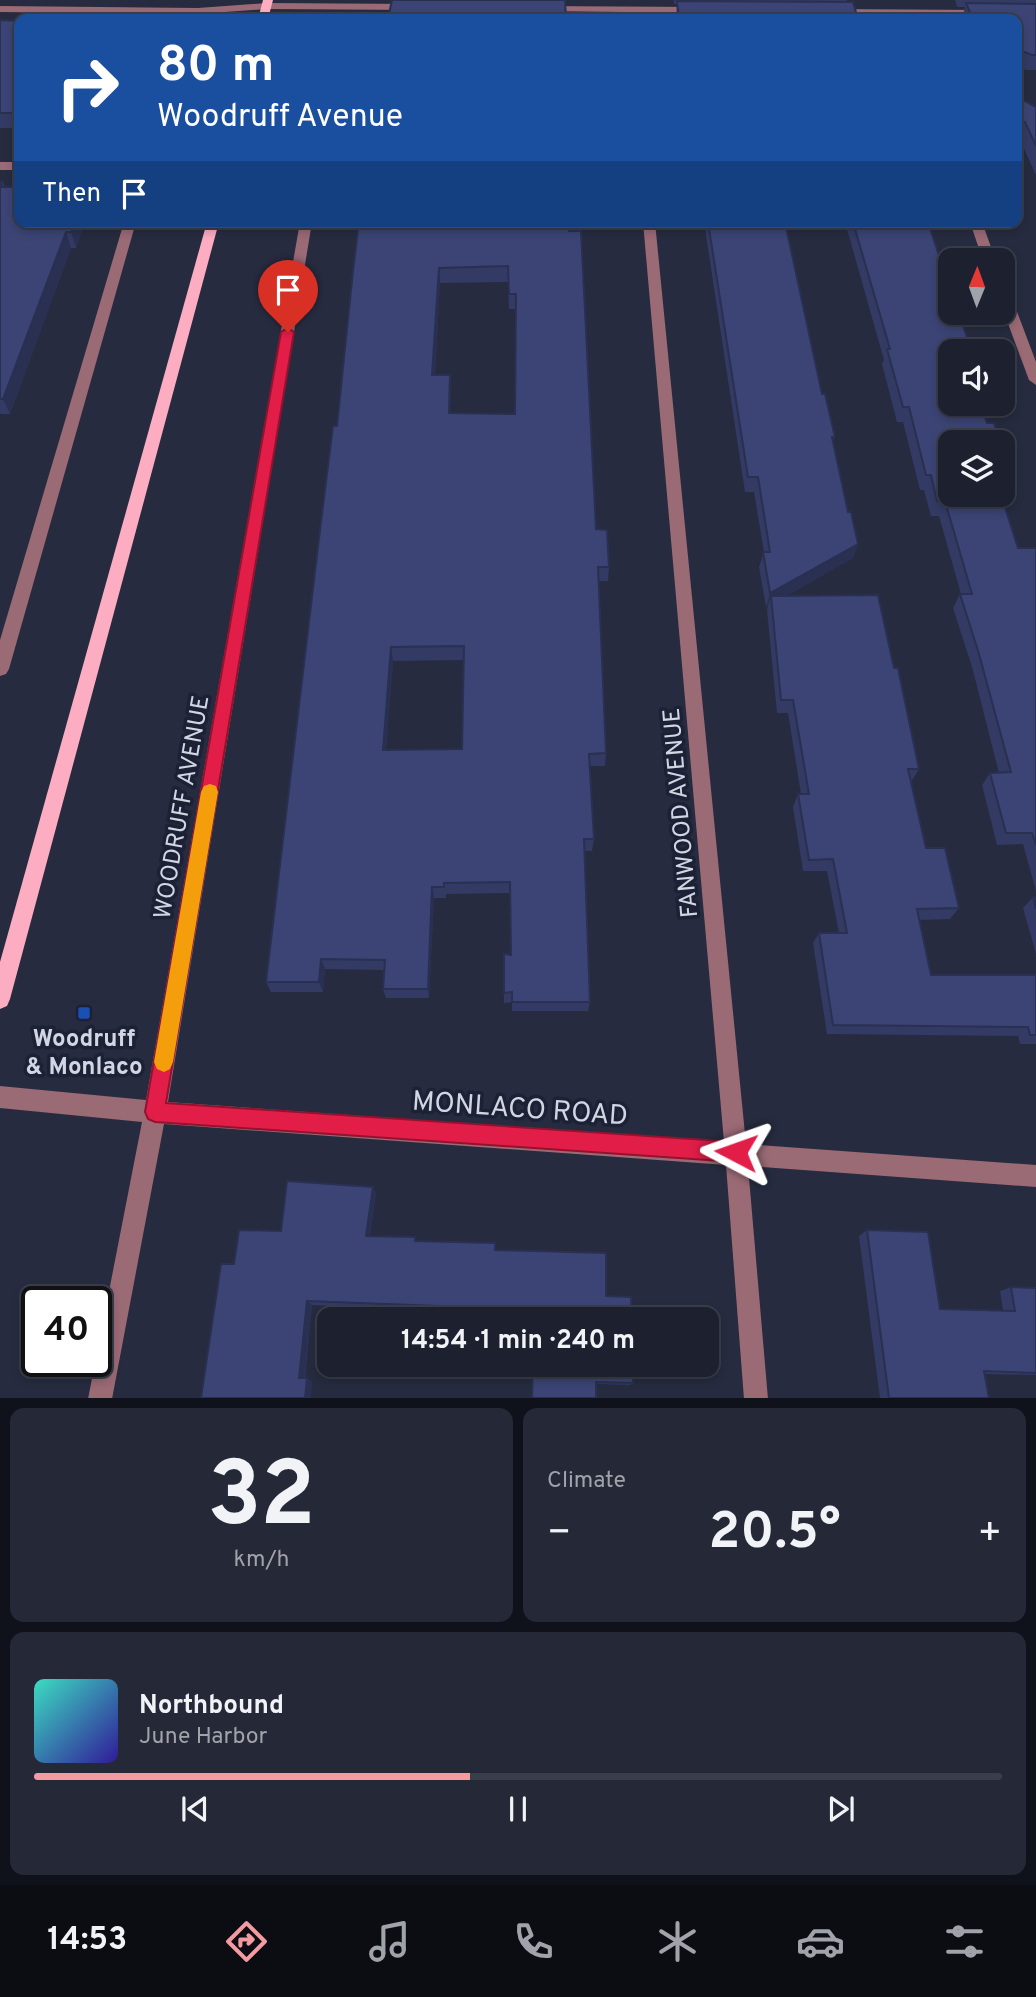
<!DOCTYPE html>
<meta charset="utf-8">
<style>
:root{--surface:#1c202f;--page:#252837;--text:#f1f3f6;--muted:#a0a3aa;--line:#3a3e4b;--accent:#f49aa1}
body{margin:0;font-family:Overpass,sans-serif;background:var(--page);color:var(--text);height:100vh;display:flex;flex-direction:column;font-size:26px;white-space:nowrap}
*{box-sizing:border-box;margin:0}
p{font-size:23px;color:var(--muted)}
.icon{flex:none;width:38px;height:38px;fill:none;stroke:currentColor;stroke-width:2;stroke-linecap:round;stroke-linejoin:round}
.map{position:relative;height:1398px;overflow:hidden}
.sheet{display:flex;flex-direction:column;gap:10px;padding:10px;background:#0f121a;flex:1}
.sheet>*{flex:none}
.guide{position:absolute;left:14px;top:14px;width:1008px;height:214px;border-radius:14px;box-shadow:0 4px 10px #0003,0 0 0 2px var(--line);background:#1a4fa0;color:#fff;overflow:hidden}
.needle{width:46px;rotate:1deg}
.fabs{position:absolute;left:938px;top:248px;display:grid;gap:14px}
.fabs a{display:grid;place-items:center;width:77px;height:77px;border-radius:14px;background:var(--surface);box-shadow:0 4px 10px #0003,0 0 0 2px var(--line);font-size:35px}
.speed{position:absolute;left:21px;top:1286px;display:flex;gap:14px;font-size:35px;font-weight:700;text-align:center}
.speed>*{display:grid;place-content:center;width:91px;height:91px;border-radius:50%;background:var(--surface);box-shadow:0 4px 10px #0003,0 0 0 2px var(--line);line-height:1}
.speed .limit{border:4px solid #111;border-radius:10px;background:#fff;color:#111}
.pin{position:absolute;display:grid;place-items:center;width:60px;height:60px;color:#fff;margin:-72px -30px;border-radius:50% 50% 50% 0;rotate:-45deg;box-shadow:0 0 7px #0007}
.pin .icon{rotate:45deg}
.me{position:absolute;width:77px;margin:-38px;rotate:274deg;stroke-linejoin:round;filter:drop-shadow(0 0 5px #0008)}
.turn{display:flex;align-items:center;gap:24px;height:147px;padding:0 28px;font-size:32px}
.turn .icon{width:91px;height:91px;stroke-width:2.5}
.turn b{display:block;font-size:49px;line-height:60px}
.then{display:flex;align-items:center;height:66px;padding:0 28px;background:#0003;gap:14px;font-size:26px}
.big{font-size:52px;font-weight:700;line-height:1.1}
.sheet .widget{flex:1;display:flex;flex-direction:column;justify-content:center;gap:10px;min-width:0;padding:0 24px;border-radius:14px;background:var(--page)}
.sheet .dial{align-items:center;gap:0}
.dial b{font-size:91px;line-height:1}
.song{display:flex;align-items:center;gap:21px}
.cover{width:84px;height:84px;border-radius:10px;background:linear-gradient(135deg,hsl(170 70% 55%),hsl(250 70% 35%))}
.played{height:7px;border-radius:4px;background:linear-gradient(90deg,var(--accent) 45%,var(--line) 45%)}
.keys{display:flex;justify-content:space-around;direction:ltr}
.heat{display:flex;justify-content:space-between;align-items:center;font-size:38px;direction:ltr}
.sheet .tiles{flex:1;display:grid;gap:10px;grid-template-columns:1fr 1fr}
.widget:last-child{grid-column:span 2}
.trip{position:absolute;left:317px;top:1307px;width:402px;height:70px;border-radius:14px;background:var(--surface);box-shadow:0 4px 10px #0003,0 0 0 2px var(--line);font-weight:700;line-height:70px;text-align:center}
.menu{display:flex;height:112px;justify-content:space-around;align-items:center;background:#0b0d13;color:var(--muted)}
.menu .icon{width:49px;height:49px}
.menu .current{color:var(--accent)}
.menu b{font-size:32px;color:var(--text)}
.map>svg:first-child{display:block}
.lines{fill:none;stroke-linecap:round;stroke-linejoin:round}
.minor{fill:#9a6a75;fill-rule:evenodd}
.major{fill:#fdadc1;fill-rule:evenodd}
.wall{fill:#333a64;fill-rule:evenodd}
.shaded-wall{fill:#293051}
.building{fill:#3b4474;stroke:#293051;stroke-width:2;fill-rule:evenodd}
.route{fill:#e11d48;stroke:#92132f;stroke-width:2}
.slow{fill:#f59e0b}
.transit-dot{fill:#1a4fb4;stroke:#1c2135;stroke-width:2.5}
.labels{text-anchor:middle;stroke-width:7;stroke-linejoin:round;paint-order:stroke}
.street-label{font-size:24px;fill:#d2d6e3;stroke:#1c2135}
.poi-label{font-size:24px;font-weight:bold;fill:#d2d6e3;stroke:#1c2135}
.near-street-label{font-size:28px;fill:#d2d6e3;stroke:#1c2135}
</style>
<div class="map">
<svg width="1036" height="1399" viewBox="0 0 1036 1399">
<rect width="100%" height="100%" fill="#262b3f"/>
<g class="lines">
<g class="minor">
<polygon points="267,3 413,4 418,7 413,10 267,9 198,14 0,12 0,6 198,8"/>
<polygon points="538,6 700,7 705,10 700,13 542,11 538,10"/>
<polygon points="829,9 987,10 992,13 987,16 833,14 828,11"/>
<rect x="0" y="162" width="19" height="8"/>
<polygon points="124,222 136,222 9,669 6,674 0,676 0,640"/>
<polygon points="300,222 312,222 168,1102 724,1142 643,222 655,222 746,1144 1036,1165 1036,1187 748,1166 768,1399 744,1399 726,1165 164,1124 112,1399 88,1399 142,1122 0,1108 0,1086 146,1100"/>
<polygon points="970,222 982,222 996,261 983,261"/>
<polygon points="1003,289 1010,293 1036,362 1036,385 1029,380 1003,310"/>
</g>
<g class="major">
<polygon points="263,0 273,0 268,19 258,19"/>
<polygon points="207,222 219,222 10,999 7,1006 0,1009 0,962"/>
</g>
</g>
<g class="wall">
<polygon points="674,0 847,0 846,2 676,19 677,4 674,4"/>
<polygon points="955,0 1036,0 1036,70 1026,70 1017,66 1017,19 962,19 965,7 957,7"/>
<polygon points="0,20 19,21 19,128 0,128"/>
<polygon points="1017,97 1036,108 1036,175 1019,138 1017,137"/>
<polygon points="0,182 3,182 19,222 85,222 76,248 71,248 10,414 0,414"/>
<path d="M359 222H568L596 529 609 567 608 581H599L606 753 605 766H590L594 839 592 851H584L590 1002 588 1011H512V1002L504 1003V954L511 955 510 893 446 894V898H434L429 998H386L383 989 384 970 325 969 323 992H271L266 982 337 426ZM508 282 509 309H516L515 414 450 413 451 390 435 375 440 283ZM463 660 462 749 386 750 393 661Z"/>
<polygon points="704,222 785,222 822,394 835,437 833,441 848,512 858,544 853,558 786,596 894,668 919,769 911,782 926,848 959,908 950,919 920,920 931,975 1036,975 1036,1044 1020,1044 1018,1036 827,1034 813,943 819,933 839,933 827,871 803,871 793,807 798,794 801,794 788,713 777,713 767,610 768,606 766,607 759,567 764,552 754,492 745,492"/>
<polygon points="845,222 928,222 970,347 968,352 950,352 950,443 1018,548 1036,548 1036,891 1023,844 997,845 982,785 990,773 999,773 972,667 953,608 960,594 961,594 939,516 931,516 924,490 920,490 903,422 897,422 882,364 884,360"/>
<polygon points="1003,477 1012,477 1004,492 1003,492"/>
<polygon points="1033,897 1036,898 1036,954 1023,908"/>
<polygon points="376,1193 370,1236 417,1242 495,1243 437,1310 312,1305 305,1378 312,1381 310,1398 234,1264 281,1231"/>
<polygon points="867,1230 940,1309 1003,1310 1000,1291 1011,1287 1036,1288 1036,1375 984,1374 989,1398 880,1398 859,1236"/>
<polygon points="532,1365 633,1383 630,1385 596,1384"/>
</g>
<g class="shaded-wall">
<polygon points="75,222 85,222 76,248 71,232"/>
<polygon points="66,232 71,248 10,414 3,399"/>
<polygon points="439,268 440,283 434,391 432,375"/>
<polygon points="450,375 451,390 450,428 449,413"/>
<polygon points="858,544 853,558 771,604 771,596 768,606 766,607 770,593"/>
<polygon points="391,647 393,661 385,763 383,750"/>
<polygon points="432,887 434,898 429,998 428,989"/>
<polygon points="321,959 325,969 323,992 319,982"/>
<polygon points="373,1187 376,1193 369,1241 366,1236"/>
<polygon points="307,1301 312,1305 304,1381 299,1378"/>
<polygon points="307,1378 312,1381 311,1398 305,1398"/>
</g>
<g class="building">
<polygon points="392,0 565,0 566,18 669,19 388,19"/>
<polygon points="677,1 853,2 858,19 679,19"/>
<polygon points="966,3 1036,4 1036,55 1032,55 1017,49 1017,19 973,19"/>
<polygon points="0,20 19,21 19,113 0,113"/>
<polygon points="1017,97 1036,107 1036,146 1025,122 1017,122"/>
<polygon points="0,182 3,182 1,187 19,187 19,222 75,222 71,232 66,232 3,399 0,399"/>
<path d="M359 222H568L569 231H581L596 529 607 530 609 567H598L606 753 589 754 594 839H584L590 1002H512V992L504 993V954L511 955 510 882 444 883V887H432L428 989H383L385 960 321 959 319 982H266L320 530 333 426H337L353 271ZM508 266 509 294H516L515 414 449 413 450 375H432L439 268ZM464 646 462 749 383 750 391 647Z"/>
<polygon points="708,222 785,222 822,394 825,394 835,437 832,437 848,512 851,512 858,544 770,593 763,552 770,552 758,477 748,477"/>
<polygon points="853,222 928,222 950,289 950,313 959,313 970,347 960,347 962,352 950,352 950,404 980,404 987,423 994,423 1000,443 950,443 950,495 1001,495 1018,548 1036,548 1036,845 1032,833 1006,833 990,773 1011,772 979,654 960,594 972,594 945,501 937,501 931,475 926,475 909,407 903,407 887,349 890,349"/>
<polygon points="1003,450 1012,477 1003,477"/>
<polygon points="878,595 894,668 898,668 919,769 908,769 926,848 945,848 959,908 917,909 931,975 1036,975 1036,1035 1030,1035 1028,1027 833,1025 819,933 847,933 833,859 809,860 798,794 809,794 793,700 781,700 771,596"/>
<polygon points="1033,897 1036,898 1036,909"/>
<polygon points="287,1181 373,1187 366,1236 415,1237 415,1241 495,1243 495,1250 606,1253 606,1296 631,1297 632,1320 437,1320 438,1306 307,1301 299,1378 307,1378 305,1398 201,1398 221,1264 234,1264 239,1230 281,1231"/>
<polygon points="867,1230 928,1232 940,1309 1015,1311 1011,1287 1036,1288 1036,1373 984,1371 989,1398 889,1398"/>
<polygon points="533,1365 633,1365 633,1383 596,1382 596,1398 532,1398"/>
</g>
<polygon class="route" points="288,328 294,332 166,1103 736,1142 743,1145 746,1152 743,1159 736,1162 155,1122 148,1119 145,1112 281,332"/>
<polygon class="slow" points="210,784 216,786 218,792 173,1062 170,1069 164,1072 157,1069 154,1062 201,792 204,786"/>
<rect class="transit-dot" x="77" y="1006" width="14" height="14" rx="3.5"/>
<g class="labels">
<g class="street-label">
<text transform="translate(181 807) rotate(-80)" y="8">WOODRUFF AVENUE</text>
<text transform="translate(680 813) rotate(-95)" y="8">FANWOOD AVENUE</text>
</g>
<g class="poi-label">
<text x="84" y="1046">Woodruff<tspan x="84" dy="28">&amp; Monlaco</tspan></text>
</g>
<g class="near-street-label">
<text transform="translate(520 1107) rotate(4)" y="10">MONLACO ROAD</text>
</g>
</g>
</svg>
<div class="fabs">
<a><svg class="needle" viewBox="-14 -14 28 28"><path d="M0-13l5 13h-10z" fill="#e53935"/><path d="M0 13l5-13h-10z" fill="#a0a3aa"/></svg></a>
<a><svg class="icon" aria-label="sound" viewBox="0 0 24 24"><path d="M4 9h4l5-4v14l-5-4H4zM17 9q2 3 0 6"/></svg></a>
<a><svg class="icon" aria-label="layers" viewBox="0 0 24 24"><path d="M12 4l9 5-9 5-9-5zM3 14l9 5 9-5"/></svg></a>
</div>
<div class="speed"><div class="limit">40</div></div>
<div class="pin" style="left:288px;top:332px;background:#d93025"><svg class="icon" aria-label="arrive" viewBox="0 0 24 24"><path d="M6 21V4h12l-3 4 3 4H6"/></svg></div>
<svg class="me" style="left:736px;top:1152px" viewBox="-20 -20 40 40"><path d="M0-17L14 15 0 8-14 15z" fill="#e11d48" stroke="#fff" stroke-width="4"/></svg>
<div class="trip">14:54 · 1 min · 240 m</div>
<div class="guide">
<div class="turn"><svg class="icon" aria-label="right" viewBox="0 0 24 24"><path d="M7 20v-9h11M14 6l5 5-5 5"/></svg><div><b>80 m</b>Woodruff Avenue</div></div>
<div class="then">Then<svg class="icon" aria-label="arrive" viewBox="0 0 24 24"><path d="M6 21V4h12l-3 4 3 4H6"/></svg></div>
</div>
</div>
<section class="sheet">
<div class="tiles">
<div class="widget dial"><b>32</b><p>km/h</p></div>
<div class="widget"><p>Climate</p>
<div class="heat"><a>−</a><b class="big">20.5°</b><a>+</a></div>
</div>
<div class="widget">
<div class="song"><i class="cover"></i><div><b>Northbound</b><p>June Harbor</p></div></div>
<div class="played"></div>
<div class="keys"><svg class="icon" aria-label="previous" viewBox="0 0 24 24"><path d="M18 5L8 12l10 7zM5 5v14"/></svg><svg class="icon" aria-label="pause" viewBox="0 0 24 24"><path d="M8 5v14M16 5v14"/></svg><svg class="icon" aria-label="next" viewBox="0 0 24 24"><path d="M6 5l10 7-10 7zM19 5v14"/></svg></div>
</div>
</div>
</section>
<nav class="menu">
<b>14:53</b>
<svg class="icon current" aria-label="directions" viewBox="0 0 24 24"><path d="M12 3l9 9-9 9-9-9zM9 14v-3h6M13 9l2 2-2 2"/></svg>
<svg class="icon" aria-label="music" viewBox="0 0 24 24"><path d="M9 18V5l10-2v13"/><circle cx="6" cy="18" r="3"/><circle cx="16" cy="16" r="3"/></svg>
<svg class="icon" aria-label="phone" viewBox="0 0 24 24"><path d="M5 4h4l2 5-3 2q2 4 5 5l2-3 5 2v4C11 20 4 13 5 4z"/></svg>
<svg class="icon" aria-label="climate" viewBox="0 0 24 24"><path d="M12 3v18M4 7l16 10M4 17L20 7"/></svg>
<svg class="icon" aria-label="car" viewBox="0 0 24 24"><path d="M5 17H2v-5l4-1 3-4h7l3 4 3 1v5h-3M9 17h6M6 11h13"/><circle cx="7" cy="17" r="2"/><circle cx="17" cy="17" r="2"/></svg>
<svg class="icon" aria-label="filters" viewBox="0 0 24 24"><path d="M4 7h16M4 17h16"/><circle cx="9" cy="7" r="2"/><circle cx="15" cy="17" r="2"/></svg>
</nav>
